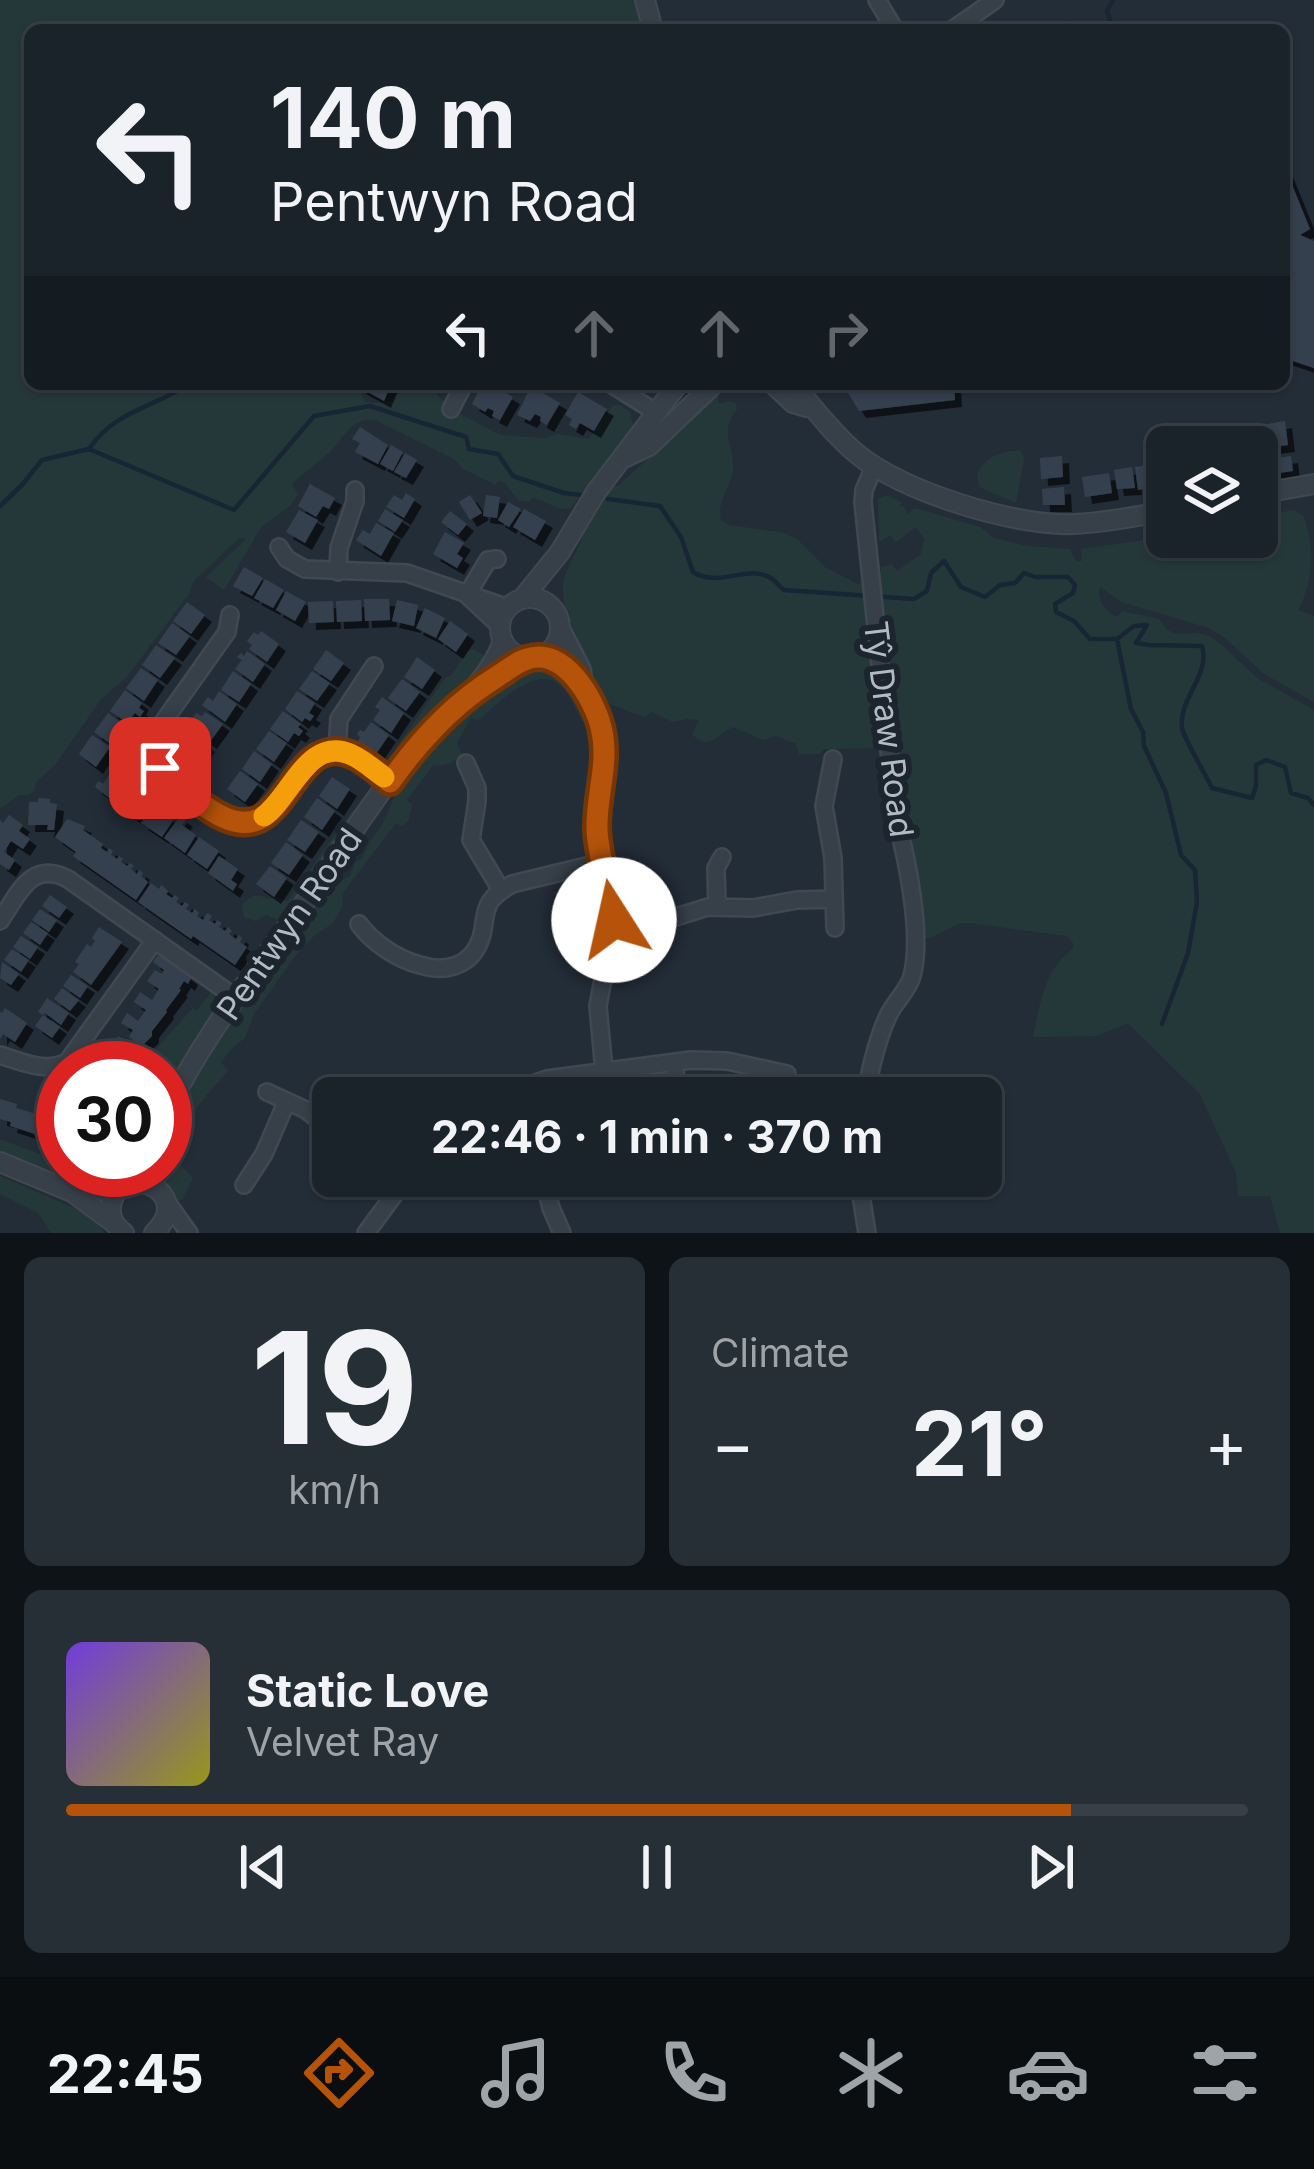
<!DOCTYPE html>
<meta charset="utf-8">
<style>
:root{--surface:#1a222a;--page:#272f36;--text:#f1f3f6;--muted:#9fa4a8;--line:#383f47;--accent:#b45309}
body{margin:0;font-family:Inter,sans-serif;background:var(--page);color:var(--text);height:100vh;display:flex;flex-direction:column;font-size:45px;white-space:nowrap}
*{box-sizing:border-box;margin:0}
p{font-size:39px;color:var(--muted)}
.icon{flex:none;width:66px;height:66px;fill:none;stroke:currentColor;stroke-width:2;stroke-linecap:round;stroke-linejoin:round}
.map{position:relative;height:1233px;overflow:hidden}
.details{display:flex;flex-direction:column;gap:24px;padding:24px;background:#0e1317;flex:1}
.details>*{flex:none}
.hud{position:absolute;left:24px;top:24px;width:1266px;height:366px;border-radius:18px;box-shadow:0 3px 9px #0004,0 0 0 3px var(--line);background:#1a222a;color:var(--text);overflow:hidden}
.tools{position:absolute;left:1146px;top:426px;display:grid;gap:24px}
.tools a{display:grid;place-items:center;width:132px;height:132px;border-radius:18px;background:var(--surface);box-shadow:0 3px 9px #0004,0 0 0 3px var(--line);font-size:60px}
.speed{position:absolute;left:36px;top:1041px;display:flex;gap:24px;font-size:60px;font-weight:700;text-align:center}
.speed>*{display:grid;place-content:center;width:156px;height:156px;border-radius:50%;background:var(--surface);box-shadow:0 3px 9px #0004,0 0 0 3px var(--line);line-height:1}
.speed .limit{border:18px solid #d22;background:#fff;color:#111}
.pin{position:absolute;display:grid;place-items:center;width:102px;height:102px;color:#fff;margin:-51px;border-radius:24px;box-shadow:0 6px 18px #0006}
.me{position:absolute;width:132px;margin:-66px;rotate:350deg;stroke-linejoin:round;filter:drop-shadow(0 0 9px #0008)}
.turn{display:flex;align-items:center;gap:42px;height:252px;padding:0 48px;font-size:54px}
.turn .icon{width:156px;height:156px;stroke-width:2.5}
.turn b{display:block;font-size:84px;line-height:102px}
.lanes{display:flex;align-items:center;height:114px;padding:0 48px;background:#0003;justify-content:center;gap:60px;direction:ltr}
.lanes .off{opacity:.35}
.big{font-size:90px;font-weight:700;line-height:1.1}
.details .card{flex:1;display:flex;flex-direction:column;justify-content:center;gap:18px;min-width:0;padding:0 42px;border-radius:18px;background:var(--page)}
.details .dial{align-items:center;gap:0}
.dial b{font-size:156px;line-height:1}
.song{display:flex;align-items:center;gap:36px}
.cover{width:144px;height:144px;border-radius:18px;background:linear-gradient(135deg,hsl(260 70% 55%),hsl(60 70% 35%))}
.played{height:12px;border-radius:6px;background:linear-gradient(90deg,var(--accent) 85%,var(--line) 85%)}
.keys{display:flex;justify-content:space-around;direction:ltr}
.heat{display:flex;justify-content:space-between;align-items:center;font-size:66px;direction:ltr}
.details .tiles{flex:1;display:grid;gap:24px;grid-template-columns:1fr 1fr}
.card:last-child{grid-column:span 2}
.trip{position:absolute;left:312px;top:1077px;width:690px;height:120px;border-radius:18px;background:var(--surface);box-shadow:0 3px 9px #0004,0 0 0 3px var(--line);font-weight:700;line-height:120px;text-align:center}
.tabs{display:flex;height:192px;justify-content:space-around;align-items:center;background:#0a0e11;color:var(--muted)}
.tabs .icon{width:84px;height:84px}
.tabs .selected{color:var(--accent)}
.tabs b{font-size:54px;color:var(--text)}
.map>svg:first-child{display:block}
.green{fill:#253839}
.lines{fill:none;stroke-linecap:round;stroke-linejoin:round}
.stream{stroke:#182535;stroke-width:4.5}
.building{fill:#36414f;filter:url(#shadow)}
.minor-casing{stroke:#404852;stroke-width:20}
.tertiary-casing{stroke:#404852;stroke-width:22}
.minor{stroke:#373f49;stroke-width:15}
.tertiary{stroke:#373f49;stroke-width:18}
.route-casing{stroke:#753606;stroke-width:30}
.route{stroke:#b45309;stroke-width:21}
.slow{stroke:#f59e0b;stroke-width:21}
.labels{text-anchor:middle;stroke-width:12;stroke-linejoin:round;paint-order:stroke}
.street-label{font-size:33px;fill:#b2bac5;stroke:#1c242d}
</style>
<div class="map">
<svg width="1314" height="1233" viewBox="0 0 1314 1233">
<defs>
<filter id="shadow"><feDropShadow dx="7" dy="7" stdDeviation="0" flood-color="#0009"/></filter>
</defs>
<rect width="100%" height="100%" fill="#232d38"/>
<g class="green">
<path d="M0 0H649L656 30H30V384H356L365 402C384 405 395 402 405 384H421L429 388 456 412 501 435 545 438 558 434 589 439 613 405H620L630 412 633 425 571 508 560 509 533 497 529 502 518 500 504 482 498 481 496 485 462 468 454 459 375 420C350 417 345 438 330 452 318 463 304 472 292 484L298 494 290 506 262 526 224 590 206 577 246 539 239 538 194 581 189 594 126 678 102 698 54 766 36 782 35 790 29 795H19L0 809Z"/>
<path d="M718 395V404L730 401 736 404 737 409C716 436 738 448 732 474 728 492 717 500 721 520L729 525 785 533 797 539 826 568 859 585 861 579 879 584 881 567 892 564 897 571 921 554 924 539 916 527 896 542 890 535 879 542 878 499 886 495 902 502 900 507H904L907 514 915 508 980 527 994 538 1028 546 1070 549 1076 561H1082L1081 549 1167 537H1257V516L1294 510 1304 517C1314 546 1314 583 1298 610L1314 616V702L1264 674 1224 637 1209 628 1121 602 1100 587C1096 599 1105 611 1117 617L1122 611 1159 619 1167 630 1176 634 1197 633 1209 636 1223 646 1257 678 1314 710V1233H1280L1270 1196H1238L1236 1173 1200 1094 1128 1023 1096 1036 1033 1037C1040 1005 1044 969 1073 949V943L1067 936 968 923 959 924 930 938 926 937 917 946 884 748 824 749 820 754H799L796 744 776 736 763 740 733 727C718 734 708 752 692 734L699 720 686 719 673 722 652 712 645 717C631 713 622 707 608 704L597 689H594C592 655 563 622 563 591 562 565 589 541 584 519L605 486H618Z"/>
<path d="M1021 450 1024 458 1016 503 979 487 977 474C987 455 1001 452 1021 450Z"/>
<polygon points="473,649 487,657 489,662 399,755 396,748 446,677 451,676 468,650"/>
<path d="M536 664 550 666 555 672C576 677 584 696 594 714L591 719 582 721C576 710 570 696 562 687 537 661 497 705 479 720L471 718 457 743 462 754C457 762 440 768 433 765L407 800 412 805 408 822 402 826 396 823 348 886 343 894 342 907 333 923 314 936 295 956 254 1014 245 1038 233 1047 221 1062 228 1071C207 1094 176 1127 177 1161L193 1178 182 1200H174L173 1190 165 1183C162 1141 184 1091 210 1056L208 1052 214 1048 216 1041 221 1040 228 1022 250 994 255 992C262 980 266 973 271 960L325 890 350 876 356 861 362 859 370 841 382 825 398 789 434 747 475 706 490 685 500 677 525 673 528 667Z"/>
<path d="M352 811H357L285 919 278 920 267 915 255 921 244 917 242 905C252 895 256 893 269 899L276 897 288 901Z"/>
<polygon points="212,991 218,1010 165,1097 165,1068 143,1068 150,1056 193,1008 197,1010"/>
<polygon points="0,1139 63,1163 63,1170 84,1170 85,1186 0,1153"/>
<polygon points="0,1176 88,1214 96,1220 104,1233 51,1233 38,1213 0,1194"/>
</g>
<g class="lines">
<g class="stream">
<polyline points="1060,30 1065,23 1079,24 1084,30"/>
<polyline points="1109,30 1111,23 1107,11 1113,0"/>
<path d="M89 449C114 411 155 407 189 384"/>
<path d="M608 499 660 506 681 537 693 572C719 588 745 565 769 577 775 580 779 586 784 590L914 599 927 591 931 573 944 561 961 587 985 597 1000 585 1015 583 1024 573 1035 577H1068L1075 585 1073 593 1055 604 1056 612 1074 621 1090 639H1117L1134 626 1147 625 1136 643 1149 645 1202 646C1211 675 1178 699 1182 728 1184 739 1206 775 1212 788L1252 798 1256 786V765L1266 760 1285 767 1291 793 1308 798 1314 805"/>
<polyline points="0,506 22,485 42,460 89,449 234,510 314,416 370,406 466,437 469,449 498,454 513,476 564,493 581,495"/>
<polyline points="1117,639 1131,709 1143,732 1144,746 1166,793 1181,855 1195,870 1197,902 1188,953 1162,1024"/>
</g>
</g>
<g class="building">
<polygon points="1284,165 1310,229 1300,235 1314,241 1314,368 1284,358"/>
<polygon points="361,384 391,384 384,401 359,387"/>
<polygon points="482,384 490,384 513,397 500,420 492,416 494,411 488,408 485,412 472,404"/>
<polygon points="843,384 954,384 955,400 859,411"/>
<polygon points="531,386 560,403 547,425 540,421 541,417 535,414 530,421 517,415"/>
<polygon points="578,392 607,409 594,431 580,423 576,429 569,425 572,419 565,415"/>
<polygon points="1285,421 1288,445 1266,448 1262,425"/>
<polygon points="360,427 388,445 378,464 355,452 360,443 352,439"/>
<polygon points="391,445 403,452 393,471 380,464"/>
<polygon points="405,453 417,460 406,478 394,472"/>
<polygon points="1062,456 1063,477 1041,479 1040,458"/>
<polygon points="1291,456 1293,471 1272,474 1270,459"/>
<polygon points="1150,465 1153,487 1138,490 1135,467"/>
<polygon points="1132,467 1135,488 1117,489 1114,470"/>
<polygon points="1109,473 1112,493 1085,497 1082,477"/>
<polygon points="310,484 335,498 329,509 323,506 316,517 298,506"/>
<polygon points="1064,487 1065,505 1043,505 1042,489"/>
<polygon points="406,493 415,499 404,518 386,507 394,495 402,500"/>
<polygon points="470,495 482,513 470,520 459,502"/>
<polygon points="486,495 500,497 497,518 483,516"/>
<polygon points="508,502 521,509 509,527 498,520"/>
<polygon points="385,509 403,520 395,532 378,521"/>
<polygon points="524,509 546,521 535,540 513,527"/>
<polygon points="299,510 318,520 305,543 286,532"/>
<polygon points="450,511 467,524 458,535 441,522"/>
<polygon points="376,523 394,533 381,556 356,540 363,530 370,534"/>
<polygon points="445,532 464,543 457,554 463,558 457,568 433,554"/>
<polygon points="244,567 263,578 252,596 233,586"/>
<polygon points="265,579 284,590 273,608 254,598"/>
<polygon points="286,591 306,602 295,621 276,610"/>
<polygon points="364,599 389,599 390,620 365,621"/>
<polygon points="361,600 362,621 337,622 336,601"/>
<polygon points="397,600 418,605 414,626 392,621"/>
<polygon points="333,601 334,622 309,623 308,602"/>
<polygon points="187,602 205,615 191,634 173,621"/>
<polygon points="425,608 445,618 436,638 416,628"/>
<polygon points="450,621 468,634 456,652 438,639"/>
<polygon points="172,623 190,636 176,655 158,643"/>
<polygon points="261,631 279,644 267,662 249,649 252,645 247,641 254,632 258,635"/>
<polygon points="156,645 175,658 160,678 142,665"/>
<polygon points="326,650 344,663 331,681 313,669"/>
<polygon points="247,651 265,664 253,682 235,669 242,660 237,657 241,653 244,656"/>
<polygon points="417,657 435,670 422,689 404,677"/>
<polygon points="141,668 158,680 144,701 126,688"/>
<polygon points="233,671 251,684 239,702 221,690"/>
<polygon points="312,671 330,683 317,701 299,689"/>
<polygon points="402,679 420,692 406,711 388,698"/>
<polygon points="125,690 142,703 139,708 144,711 140,717 135,713 127,723 110,711"/>
<polygon points="219,691 237,704 225,722 202,705 208,697 213,701"/>
<polygon points="297,691 315,703 309,713 314,716 310,721 305,718 302,722 285,709"/>
<polygon points="382,697 404,713 391,733 373,720 380,710 375,707"/>
<polygon points="283,711 301,724 298,727 303,731 299,736 294,733 288,742 270,729"/>
<polygon points="205,712 223,724 210,742 192,730 195,725 190,721 196,713 202,716"/>
<polygon points="108,713 126,726 112,745 94,732"/>
<polygon points="371,722 389,735 376,754 358,741 360,737 357,734 360,730 364,732"/>
<polygon points="269,731 287,743 274,762 256,749"/>
<polygon points="190,732 208,745 196,762 178,750"/>
<polygon points="92,735 110,747 96,767 79,754"/>
<polygon points="254,751 272,764 260,782 242,769"/>
<polygon points="240,771 258,784 245,802 227,789"/>
<polygon points="109,775 128,789 117,804 95,787 98,781 103,784"/>
<polygon points="332,777 350,789 337,809 319,796"/>
<polygon points="131,791 150,804 139,820 120,807"/>
<polygon points="38,798 50,799 50,803 57,804 54,830 47,830 48,825 28,825 29,802 38,802"/>
<polygon points="317,798 335,811 322,830 304,817"/>
<polygon points="157,800 167,807 163,812 174,819 162,837 141,823"/>
<polygon points="9,815 23,825 19,831 30,839 23,849 11,841 4,852 15,860 9,870 0,864 0,820 3,823"/>
<polygon points="180,816 186,820 182,825 196,835 185,853 164,838"/>
<polygon points="67,819 85,826 83,830 103,844 101,848 107,852 109,848 113,851 111,855 117,859 119,856 123,859 121,862 127,866 130,863 134,866 131,869 137,874 139,870 143,873 141,876 148,882 136,900 73,856 76,852 55,837"/>
<polygon points="301,820 319,832 305,852 287,840"/>
<polygon points="199,837 219,851 207,869 187,855"/>
<polygon points="286,842 303,855 289,875 271,863"/>
<polygon points="219,856 238,869 231,880 237,884 233,891 208,873"/>
<polygon points="270,866 287,878 274,897 256,884"/>
<polygon points="151,883 159,889 161,885 165,888 168,891 166,894 172,898 175,895 179,898 176,902 182,906 185,902 189,905 186,909 192,913 195,909 199,913 197,916 203,920 207,913 212,916 209,920 215,924 217,920 222,923 219,927 225,931 228,927 232,931 229,934 236,939 239,935 242,938 240,942 247,947 235,965 193,936 191,939 138,902"/>
<polygon points="50,895 67,907 59,918 42,906"/>
<polygon points="40,909 57,920 49,932 32,920"/>
<polygon points="31,922 48,933 40,945 23,933"/>
<polygon points="99,927 122,942 91,985 73,972 79,964 75,962 87,944 91,947 95,941 92,938"/>
<polygon points="21,936 38,947 30,959 13,947"/>
<polygon points="12,949 29,960 21,972 4,960"/>
<polygon points="157,956 163,957 191,978 188,984 184,981 179,989 181,990 166,1010 167,1012 152,1031 152,1036 142,1046 129,1037 133,1030 121,1023 127,1013 138,1021 146,1010 134,1002 140,992 152,1000 159,989 147,981 155,970 162,974 164,970 153,962"/>
<polygon points="2,962 19,974 11,985 0,978"/>
<polygon points="71,975 88,986 80,998 63,986"/>
<polygon points="62,988 79,1000 70,1011 54,999"/>
<polygon points="47,998 69,1013 61,1025 45,1013 43,1015 38,1012"/>
<polygon points="5,1008 27,1023 15,1042 3,1034 0,1039 0,1012 2,1013"/>
<polygon points="43,1015 60,1027 52,1038 35,1026"/>
<polygon points="118,1036 137,1047 131,1066 127,1063 124,1068 98,1068"/>
<polygon points="0,1099 17,1104 16,1108 40,1115 35,1134 10,1126 11,1122 0,1119"/>
<polygon points="44,1121 63,1127 63,1146 39,1139 37,1137"/>
</g>
<g class="lines">
<g class="minor-casing">
<g id="minor">
<polyline points="877,0 895,30"/>
<polyline points="952,30 995,0"/>
<polyline points="611,384 657,413"/>
<polyline points="451,409 464,384"/>
<polyline points="279,547 287,559 305,569 407,573 508,608"/>
<polyline points="338,572 339,548 355,501 355,490"/>
<polyline points="467,595 488,560 497,559"/>
<polyline points="469,597 500,626"/>
<path d="M230 615 227 632 161 725C154 742 153 761 165 777 175 788 190 796 202 805 289 864 277 755 334 751 355 750 374 770 390 781"/>
<polyline points="560,626 582,669 585,687 599,718 605,744 605,770 599,800 598,837 610,888 614,920 598,1006 604,1071"/>
<polyline points="538,657 559,665 583,685"/>
<polyline points="337,751 339,719 374,666"/>
<polyline points="833,759 824,806 833,858 835,928"/>
<polyline points="466,763 477,788 477,801 471,840 501,890"/>
<polyline points="717,906 716,868 722,857"/>
<polyline points="614,920 663,921 708,907 753,908 797,900 834,899"/>
<path d="M0 921C18 895 31 859 68 879L236 998"/>
<path d="M359 924C373 943 397 959 420 965 446 973 472 966 481 938 485 926 483 913 490 902 496 893 504 889 512 884L603 862"/>
<path d="M0 1055C22 1062 46 1073 67 1062L155 940"/>
<polyline points="674,1063 678,1098"/>
<polyline points="267,1092 306,1110 333,1131"/>
<polyline points="360,1098 370,1085"/>
<polyline points="492,1098 547,1079 691,1060 727,1061 787,1074"/>
<path d="M865 1098C870 1070 876 1042 888 1016 894 1002 908 991 912 976 923 935 907 859 896 818L863 502 864 490 874 467"/>
<polyline points="543,1176 551,1208 562,1233"/>
<polyline points="858,1176 867,1233"/>
<polyline points="244,1185 264,1154 286,1103"/>
<polyline points="164,1198 189,1233"/>
<polyline points="366,1233 408,1176"/>
</g>
</g>
<g class="tertiary-casing">
<g id="tertiary">
<polyline points="645,0 653,30"/>
<polyline points="773,384 793,403 806,407"/>
<path d="M793 384C813 407 832 433 856 453 900 491 1016 527 1074 524 1105 523 1136 516 1167 511"/>
<polyline points="626,457 649,446 714,384"/>
<polyline points="1257,494 1314,484"/>
<circle cx="530" cy="628" r="30"/>
<polyline points="522,599 560,552 596,492 678,384"/>
<path d="M165 1115C201 1038 256 971 305 902 340 852 373 799 411 752 443 714 486 689 503 641"/>
<polyline points="0,1162 72,1192 114,1223"/>
<path d="M124 1233C115 1226 110 1219 111 1207 117 1158 198 1191 154 1233"/>
</g>
</g>
<use href="#minor" class="minor"/>
<use href="#tertiary" class="tertiary"/>
</g>
<g class="lines">
<g class="route-casing">
<path id="route" d="M160 768C170 786 191 797 209 809 287 862 284 741 343 752 360 755 377 772 390 782 419 741 453 704 495 678 505 672 516 662 527 659 564 646 594 699 601 727 610 763 596 794 597 829 598 860 611 889 614 920"/>
</g>
<use href="#route" class="route"/>
<path class="slow" d="M264 816C291 797 309 734 352 755 363 760 374 770 384 777"/>
</g>
<g class="labels">
<g class="street-label">
<text transform="translate(889 729) rotate(83)" y="12">Tŷ Draw Road</text>
<text transform="translate(289 924) rotate(-55)" y="12">Pentwyn Road</text>
</g>
</g>
</svg>
<div class="tools">
<a><svg class="icon" aria-label="layers" viewBox="0 0 24 24"><path d="M12 4l9 5-9 5-9-5zM3 14l9 5 9-5"/></svg></a>
</div>
<div class="speed"><div class="limit">30</div></div>
<div class="pin" style="left:160px;top:768px;background:#d93025"><svg class="icon" aria-label="arrive" viewBox="0 0 24 24"><path d="M6 21V4h12l-3 4 3 4H6"/></svg></div>
<svg class="me" style="left:614px;top:920px" viewBox="-20 -20 40 40"><circle r="19" fill="#fff"/><path d="M0-13L10 11 0 6-10 11z" fill="#b45309"/></svg>
<div class="trip">22:46 · 1 min · 370 m</div>
<div class="hud">
<div class="turn"><svg class="icon" aria-label="left" viewBox="0 0 24 24"><path d="M17 20v-9H6M10 6l-5 5 5 5"/></svg><div><b>140 m</b>Pentwyn Road</div></div>
<div class="lanes"><svg class="icon" aria-label="left" viewBox="0 0 24 24"><path d="M17 20v-9H6M10 6l-5 5 5 5"/></svg><svg class="icon off" aria-label="ahead" viewBox="0 0 24 24"><path d="M12 20V5M6 11l6-6 6 6"/></svg><svg class="icon off" aria-label="ahead" viewBox="0 0 24 24"><path d="M12 20V5M6 11l6-6 6 6"/></svg><svg class="icon off" aria-label="right" viewBox="0 0 24 24"><path d="M7 20v-9h11M14 6l5 5-5 5"/></svg></div>
</div>
</div>
<section class="details">
<div class="tiles">
<div class="card dial"><b>19</b><p>km/h</p></div>
<div class="card"><p>Climate</p>
<div class="heat"><a>−</a><b class="big">21°</b><a>+</a></div>
</div>
<div class="card">
<div class="song"><i class="cover"></i><div><b>Static Love</b><p>Velvet Ray</p></div></div>
<div class="played"></div>
<div class="keys"><svg class="icon" aria-label="previous" viewBox="0 0 24 24"><path d="M18 5L8 12l10 7zM5 5v14"/></svg><svg class="icon" aria-label="pause" viewBox="0 0 24 24"><path d="M8 5v14M16 5v14"/></svg><svg class="icon" aria-label="next" viewBox="0 0 24 24"><path d="M6 5l10 7-10 7zM19 5v14"/></svg></div>
</div>
</div>
</section>
<nav class="tabs">
<b>22:45</b>
<svg class="icon selected" aria-label="directions" viewBox="0 0 24 24"><path d="M12 3l9 9-9 9-9-9zM9 14v-3h6M13 9l2 2-2 2"/></svg>
<svg class="icon" aria-label="music" viewBox="0 0 24 24"><path d="M9 18V5l10-2v13"/><circle cx="6" cy="18" r="3"/><circle cx="16" cy="16" r="3"/></svg>
<svg class="icon" aria-label="phone" viewBox="0 0 24 24"><path d="M5 4h4l2 5-3 2q2 4 5 5l2-3 5 2v4C11 20 4 13 5 4z"/></svg>
<svg class="icon" aria-label="climate" viewBox="0 0 24 24"><path d="M12 3v18M4 7l16 10M4 17L20 7"/></svg>
<svg class="icon" aria-label="car" viewBox="0 0 24 24"><path d="M5 17H2v-5l4-1 3-4h7l3 4 3 1v5h-3M9 17h6M6 11h13"/><circle cx="7" cy="17" r="2"/><circle cx="17" cy="17" r="2"/></svg>
<svg class="icon" aria-label="filters" viewBox="0 0 24 24"><path d="M4 7h16M4 17h16"/><circle cx="9" cy="7" r="2"/><circle cx="15" cy="17" r="2"/></svg>
</nav>
